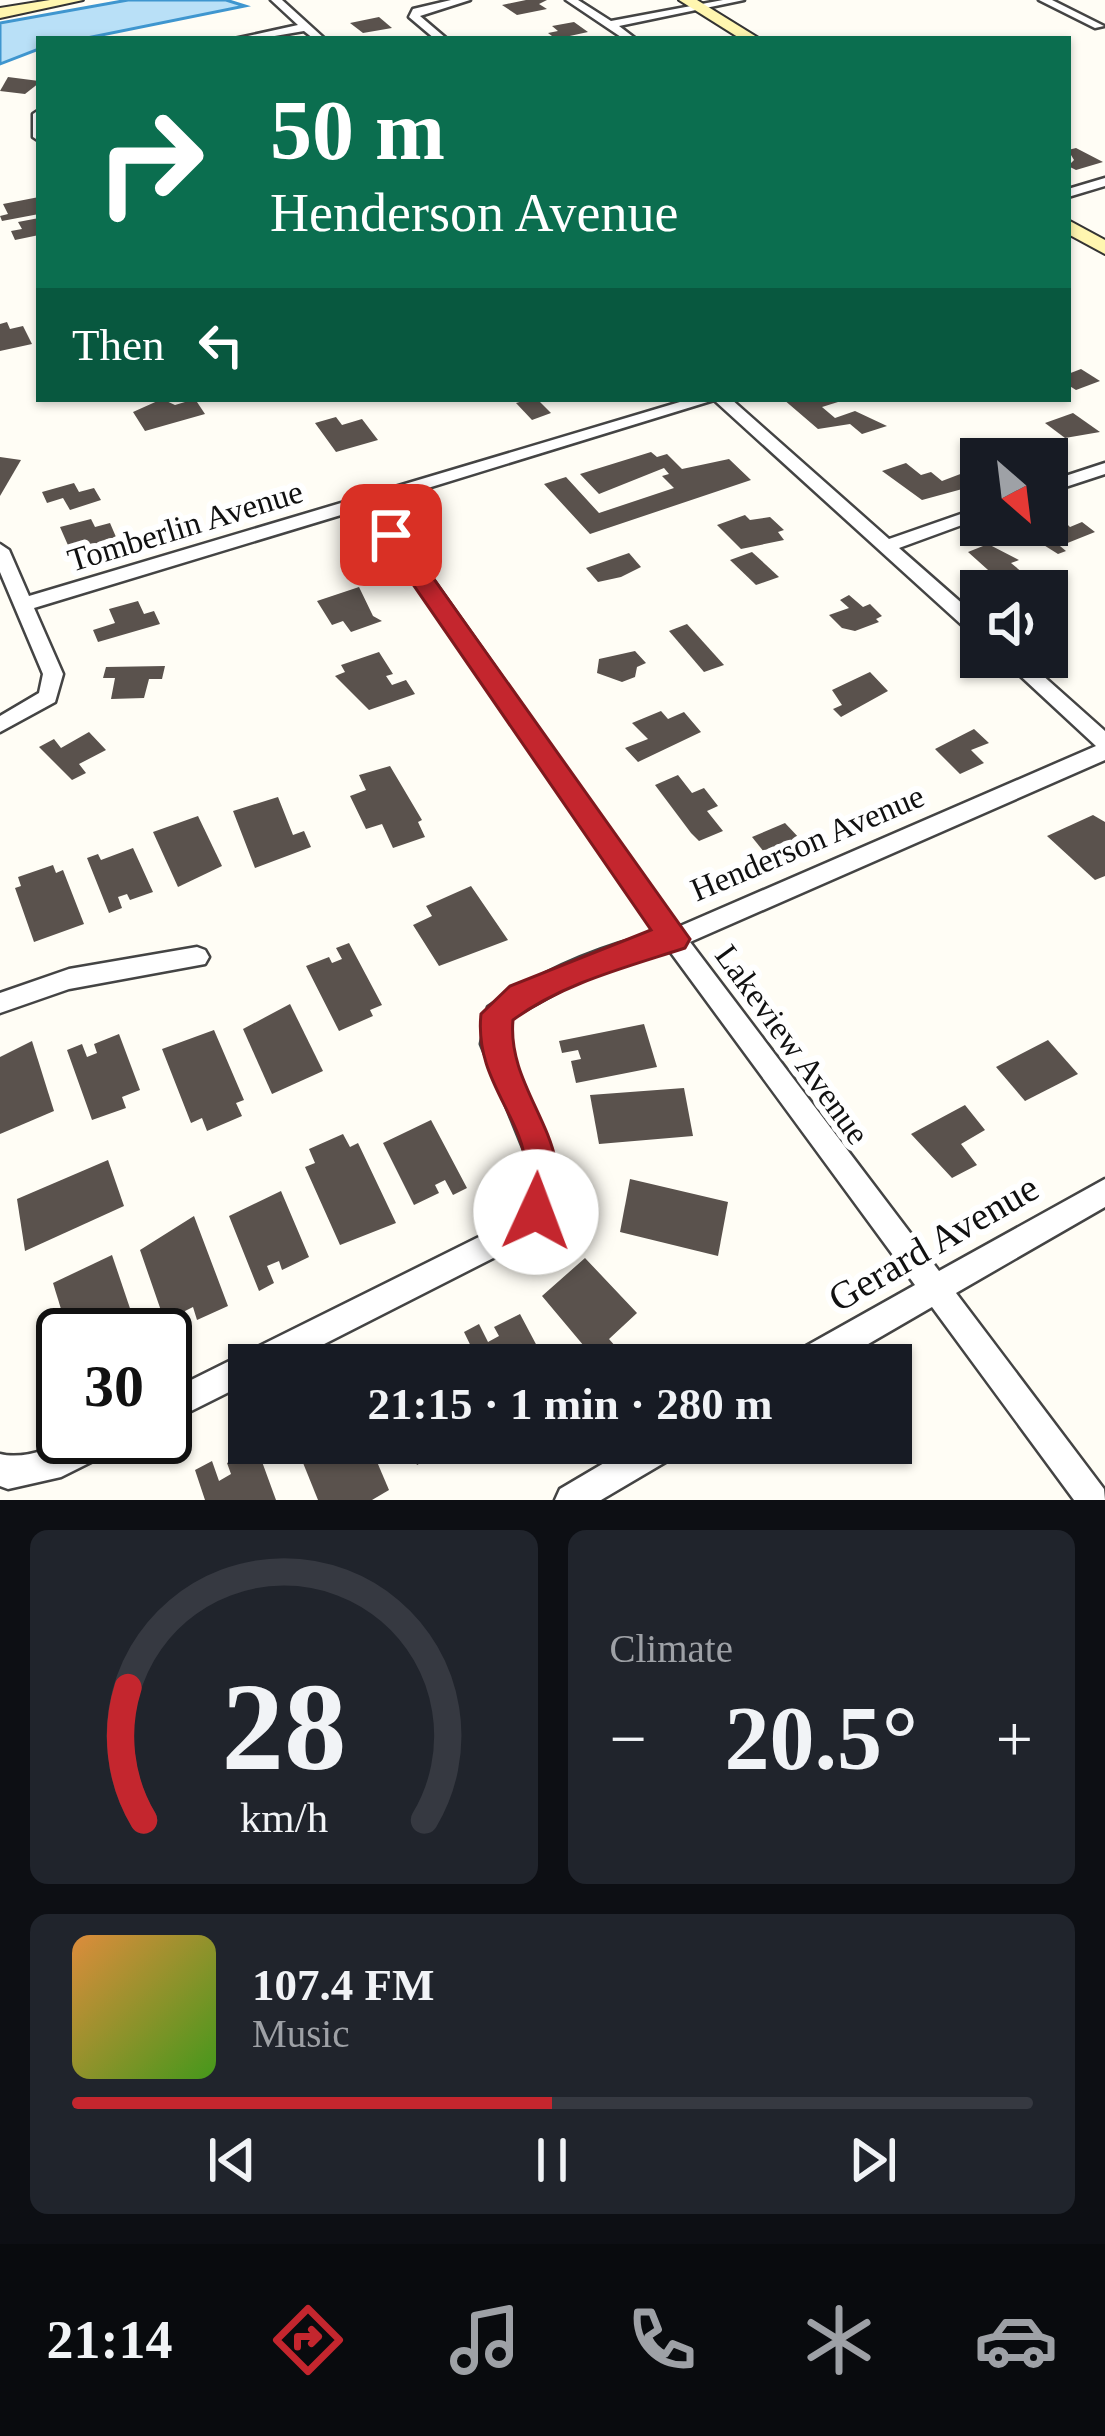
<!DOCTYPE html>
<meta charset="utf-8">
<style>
:root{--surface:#171b24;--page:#20242c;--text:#f1f3f6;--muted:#9ea1a6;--line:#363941;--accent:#c4262e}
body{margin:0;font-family:Georgia,serif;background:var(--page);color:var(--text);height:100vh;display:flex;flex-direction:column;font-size:45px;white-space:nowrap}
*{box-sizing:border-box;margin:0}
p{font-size:39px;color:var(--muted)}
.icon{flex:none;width:66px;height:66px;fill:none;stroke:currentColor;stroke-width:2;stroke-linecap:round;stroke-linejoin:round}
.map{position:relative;height:1500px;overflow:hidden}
.side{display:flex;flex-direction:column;gap:30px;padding:30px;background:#0d0f14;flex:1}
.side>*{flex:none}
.guide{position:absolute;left:36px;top:36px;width:1035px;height:366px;border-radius:0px;box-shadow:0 3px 9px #0004;background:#0b6e4f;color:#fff;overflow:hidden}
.needle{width:78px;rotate:152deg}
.fabs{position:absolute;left:960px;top:438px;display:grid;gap:24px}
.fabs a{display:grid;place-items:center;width:108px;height:108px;border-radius:0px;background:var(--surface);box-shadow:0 3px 9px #0004;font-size:60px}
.speed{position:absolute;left:36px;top:1308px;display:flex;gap:24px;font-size:60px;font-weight:700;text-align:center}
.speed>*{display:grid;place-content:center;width:156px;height:156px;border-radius:50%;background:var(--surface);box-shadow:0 3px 9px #0004;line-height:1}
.speed .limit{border:6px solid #111;border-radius:18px;background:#fff;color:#111}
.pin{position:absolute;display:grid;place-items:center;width:102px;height:102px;color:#fff;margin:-51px;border-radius:24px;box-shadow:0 6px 18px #0006}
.me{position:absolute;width:132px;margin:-66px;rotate:2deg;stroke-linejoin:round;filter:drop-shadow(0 0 9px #0008)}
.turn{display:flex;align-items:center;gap:42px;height:252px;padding:0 36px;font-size:54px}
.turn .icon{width:156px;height:156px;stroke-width:2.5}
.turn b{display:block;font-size:84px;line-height:102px}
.then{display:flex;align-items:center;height:114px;padding:0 36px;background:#0003;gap:24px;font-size:45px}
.big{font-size:90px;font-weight:700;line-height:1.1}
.side .widget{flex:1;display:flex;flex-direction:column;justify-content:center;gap:18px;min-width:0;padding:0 42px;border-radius:18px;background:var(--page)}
.side .dial{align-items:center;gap:0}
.dial svg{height:312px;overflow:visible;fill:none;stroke:var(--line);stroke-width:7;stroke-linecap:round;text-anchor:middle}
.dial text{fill:var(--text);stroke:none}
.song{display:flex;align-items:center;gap:36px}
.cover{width:144px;height:144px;border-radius:18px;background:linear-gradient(135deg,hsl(30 70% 55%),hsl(100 70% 35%))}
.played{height:12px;border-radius:6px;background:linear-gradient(90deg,var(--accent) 50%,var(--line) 50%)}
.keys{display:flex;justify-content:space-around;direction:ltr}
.heat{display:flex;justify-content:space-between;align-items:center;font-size:66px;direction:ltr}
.side .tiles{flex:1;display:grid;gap:30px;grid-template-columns:1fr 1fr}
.widget:last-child{grid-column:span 2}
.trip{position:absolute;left:228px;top:1344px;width:684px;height:120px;border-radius:0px;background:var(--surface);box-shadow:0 3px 9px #0004;font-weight:700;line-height:120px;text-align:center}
.dock{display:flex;height:192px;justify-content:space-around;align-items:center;background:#090b0e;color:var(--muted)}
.dock .icon{width:84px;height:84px}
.dock .selected{color:var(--accent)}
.dock b{font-size:54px;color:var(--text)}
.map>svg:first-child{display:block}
.water{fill:#b9e0f7;stroke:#3f96cf;stroke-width:3}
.building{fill:#5a524d}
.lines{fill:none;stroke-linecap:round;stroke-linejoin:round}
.street-casing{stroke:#444;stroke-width:5}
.secondary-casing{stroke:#333;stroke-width:4}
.street{fill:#fff;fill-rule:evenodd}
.secondary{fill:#fff6b0;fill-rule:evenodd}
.route{fill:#c4262e;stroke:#7f191e;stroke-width:3}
.labels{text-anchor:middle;stroke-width:12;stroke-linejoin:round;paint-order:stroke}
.street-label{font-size:33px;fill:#111;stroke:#fff}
.near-street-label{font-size:39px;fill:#111;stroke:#fff}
</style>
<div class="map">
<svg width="1105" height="1500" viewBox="0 0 1105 1500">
<rect width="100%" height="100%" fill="#fffdf5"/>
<polygon class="water" points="128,0 226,0 245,6 82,39 39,39 39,49 0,64 0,23"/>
<g class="building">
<polygon points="526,0 547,0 539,4 547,9 517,15 502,5"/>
<polygon points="379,17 392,28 363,33 350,23"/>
<polygon points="574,22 588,32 556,39 548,33 558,31 552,26"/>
<polygon points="8,77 39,81 39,83 25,94 0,91"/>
<polygon points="1076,148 1103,162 1076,170 1068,166 1074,160 1068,150"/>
<polygon points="39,197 39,214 2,221 0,216 8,214 3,204"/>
<polygon points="39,218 39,235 15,240 11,231 22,229 18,222"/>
<polygon points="7,322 10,329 23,326 32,344 0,351 0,324"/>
<polygon points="1081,369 1100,381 1076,390 1068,385 1068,374"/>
<polygon points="162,399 175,405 195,399 205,414 145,431 133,412"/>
<polygon points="530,399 537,399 551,413 532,420 516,403"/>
<polygon points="783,399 834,399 838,402 822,407 835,418 855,411 887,426 862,434 850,424 818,429"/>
<polygon points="1073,413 1100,432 1065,438 1045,423"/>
<polygon points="336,417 342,425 362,419 378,440 336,452 315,423"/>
<polygon points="651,452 657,457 667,454 682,469 729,459 751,480 590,534 544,484 566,477 599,513 674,488 662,476 669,474 664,468 599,494 580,474"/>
<polygon points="0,457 21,460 0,496"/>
<polygon points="906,463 921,475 931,472 942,481 963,473 977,485 922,500 882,471"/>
<polygon points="74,483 79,492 94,488 101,500 70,510 63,498 47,503 42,492"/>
<polygon points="745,515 750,520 770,517 784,530 778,532 784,540 741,549 717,525"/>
<polygon points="91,519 95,527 110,523 116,537 104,540 108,549 74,559 60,527"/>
<polygon points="1064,521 1070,527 1082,522 1095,532 1060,546 1066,551 1058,554 1031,537"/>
<polygon points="988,544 1019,560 1011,563 1029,578 1007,587 968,552"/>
<polygon points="752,552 779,577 756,585 730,560"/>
<polygon points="629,553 641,567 621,577 598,582 586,568"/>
<polygon points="359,587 373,616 382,621 351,632 343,621 332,625 317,601"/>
<polygon points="849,595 863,607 870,604 882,616 876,619 879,622 855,631 842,628 829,615 849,608 840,600"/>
<polygon points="138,601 144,614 154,611 160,624 98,642 93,630 115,623 109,609"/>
<polygon points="687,624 724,665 704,672 669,631"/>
<polygon points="635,651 646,663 637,667 635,677 622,682 597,673 599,659"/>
<polygon points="379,652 393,674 386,676 392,685 406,680 415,694 369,710 335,676 345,672 341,665"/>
<polygon points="165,666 162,679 149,679 144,698 111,699 115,678 103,678 106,667"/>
<polygon points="870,672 888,691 841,717 833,709 842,705 832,690"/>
<polygon points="661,711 668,719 684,712 701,732 638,762 625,748 648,739 632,723"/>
<polygon points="974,729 989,743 971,750 984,763 960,774 935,749"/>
<polygon points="89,732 106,750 79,764 86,773 72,780 39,747 54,739 61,748"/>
<polygon points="390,766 422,820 418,822 425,837 393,848 382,824 366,829 350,796 366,790 359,775"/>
<polygon points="678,775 692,793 704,788 718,806 707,811 723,831 699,841 691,833 655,785"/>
<polygon points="278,797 293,835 304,831 311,847 255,868 233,811"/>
<polygon points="1093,815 1105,822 1105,876 1095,880 1047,836"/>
<polygon points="198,816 222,866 178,887 153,832"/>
<polygon points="785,823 802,841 768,857 752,837"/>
<polygon points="133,848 153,892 130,900 127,894 118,897 122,908 109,913 87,858 98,854 101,860"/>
<polygon points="53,865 56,873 63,870 84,924 34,942 15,888 21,886 18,877"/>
<polygon points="471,886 508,940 439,966 413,925 432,916 426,906"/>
<polygon points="349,943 382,1005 370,1010 373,1016 339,1031 306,966 329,957 332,963 342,959 336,948"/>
<polygon points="290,1004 323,1071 272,1094 243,1029"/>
<polygon points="644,1024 657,1067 576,1083 571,1061 581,1059 578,1050 562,1053 559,1041"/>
<polygon points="214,1030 244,1100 236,1103 242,1116 207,1131 202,1118 191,1123 162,1049"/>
<polygon points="119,1034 140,1090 122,1097 126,1108 92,1120 67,1050 82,1044 87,1057 97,1053 94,1044"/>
<polygon points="1048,1040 1078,1074 1025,1101 996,1067"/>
<polygon points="32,1041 54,1111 0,1134 0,1057"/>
<polygon points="684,1088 693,1136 599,1144 590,1095"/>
<polygon points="965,1105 985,1130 961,1144 977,1165 952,1178 911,1134"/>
<polygon points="431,1120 467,1188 453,1195 445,1180 435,1185 439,1193 414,1205 383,1143"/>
<polygon points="343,1134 350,1147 358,1143 396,1223 340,1245 305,1167 315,1163 309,1149"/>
<polygon points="108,1160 124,1206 25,1251 17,1199"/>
<polygon points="630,1179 728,1202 718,1256 620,1232"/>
<polygon points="281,1191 309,1257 282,1270 279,1261 267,1266 274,1283 259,1291 229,1216"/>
<polygon points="194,1216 228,1306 197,1320 193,1307 185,1311 187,1317 167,1328 140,1250"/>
<polygon points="112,1255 139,1335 69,1335 53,1283"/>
<polygon points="585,1258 637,1313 609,1339 622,1354 611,1365 589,1352 542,1296"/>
<polygon points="520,1314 547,1365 480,1365 464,1332 479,1324 488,1342 499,1336 494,1327"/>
<polygon points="295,1443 369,1443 389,1490 372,1500 318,1500"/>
<polygon points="407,1443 456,1443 417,1465"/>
<polygon points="257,1448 276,1500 205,1500 195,1470 212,1461 219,1481 231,1474 227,1463"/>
</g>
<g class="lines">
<g class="street-casing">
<g id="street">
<polygon points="271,0 282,0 325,39 314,39 304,31 257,39 234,39 298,25"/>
<polygon points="451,0 470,0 420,16 447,39 435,39 409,17 413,9"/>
<polygon points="566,0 578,0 611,21 723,0 744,0 619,26 636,39 624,39"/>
<polygon points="1039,0 1052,0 1104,26 1095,28"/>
<polygon points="39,110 39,141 33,137 33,114"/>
<polygon points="1105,178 1105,186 1068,197 1068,189"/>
<path d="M690 399H731L889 539 981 507V518L899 548 981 620V637L974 636 714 400 379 503 678 927 1096 746 1000 657H1022L1105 731V760L690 942 939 1271 1105 1179V1207L956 1293 1104 1489 1105 1500H1074L932 1307 832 1365H788L792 1354 915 1285 669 950 590 974 509 1019 507 1044 557 1167 546 1221 507 1251 283 1365H249V1382L165 1424V1393L487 1233 524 1205 531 1167 481 1044 488 1007C540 972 596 947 657 933L364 508 34 608 63 674 55 702 0 732V716L39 693 43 674 0 572V544L9 550 29 596Z"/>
<polygon points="1105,463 1105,474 1047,493 1047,482"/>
<polygon points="197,947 205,950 209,957 205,964 69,989 0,1013 0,993 69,969"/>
<path d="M76 1437H123L119 1448 61 1477 8 1489 0 1486V1454C24 1460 54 1448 76 1437Z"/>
<polygon points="638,1443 683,1443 679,1454 601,1500 555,1500 560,1489"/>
</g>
</g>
<g class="secondary-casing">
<g id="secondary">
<polygon points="50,0 83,0 0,18 0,8"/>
<polygon points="679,0 697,0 760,39 741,39"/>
<polygon points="1068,220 1105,240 1105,254 1068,234"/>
</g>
</g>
<use href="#street" class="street"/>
<use href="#secondary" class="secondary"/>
</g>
<path class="route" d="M391 528 399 530 690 939 685 948C627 967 563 983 513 1020 506 1095 584 1144 549 1224L536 1229 524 1224C515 1204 527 1189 526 1168 523 1116 474 1079 481 1014L510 986 651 930 379 535Z"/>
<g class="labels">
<g class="street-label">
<text transform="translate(185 525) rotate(-17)" y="12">Tomberlin Avenue</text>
<text transform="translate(807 842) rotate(-23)" y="12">Henderson Avenue</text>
<text transform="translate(793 1044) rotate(54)" y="12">Lakeview Avenue</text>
</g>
<g class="near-street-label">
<text transform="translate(933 1242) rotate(-30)" y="14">Gerard Avenue</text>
</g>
</g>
</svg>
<div class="fabs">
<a><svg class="needle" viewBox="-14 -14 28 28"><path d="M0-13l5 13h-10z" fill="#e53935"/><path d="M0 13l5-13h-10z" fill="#9ea1a6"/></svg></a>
<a><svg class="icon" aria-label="sound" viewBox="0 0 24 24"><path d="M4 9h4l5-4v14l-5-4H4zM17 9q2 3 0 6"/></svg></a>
</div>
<div class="speed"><div class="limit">30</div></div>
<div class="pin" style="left:391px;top:535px;background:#d93025"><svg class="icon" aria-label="arrive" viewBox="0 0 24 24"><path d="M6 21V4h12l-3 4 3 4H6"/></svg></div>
<svg class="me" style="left:536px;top:1212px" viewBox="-20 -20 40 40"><circle r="19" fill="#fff"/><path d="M0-13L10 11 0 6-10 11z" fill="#c4262e"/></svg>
<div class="trip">21:15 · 1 min · 280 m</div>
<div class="guide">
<div class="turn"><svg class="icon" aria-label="right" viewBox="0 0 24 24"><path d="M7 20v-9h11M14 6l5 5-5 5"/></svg><div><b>50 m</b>Henderson Avenue</div></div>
<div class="then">Then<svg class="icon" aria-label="left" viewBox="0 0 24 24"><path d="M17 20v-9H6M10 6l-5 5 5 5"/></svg></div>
</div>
</div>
<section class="side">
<div class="tiles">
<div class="widget dial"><svg viewBox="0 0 100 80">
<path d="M14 69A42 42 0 1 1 86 69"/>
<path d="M14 69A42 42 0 0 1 10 35" stroke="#c4262e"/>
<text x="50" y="56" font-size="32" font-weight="700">28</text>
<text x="50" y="72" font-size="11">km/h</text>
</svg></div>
<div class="widget"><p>Climate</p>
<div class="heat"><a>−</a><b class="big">20.5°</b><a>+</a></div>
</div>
<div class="widget">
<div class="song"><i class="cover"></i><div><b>107.4 FM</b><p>Music</p></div></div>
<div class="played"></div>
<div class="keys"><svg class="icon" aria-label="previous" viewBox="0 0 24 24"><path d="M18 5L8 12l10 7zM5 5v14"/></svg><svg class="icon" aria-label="pause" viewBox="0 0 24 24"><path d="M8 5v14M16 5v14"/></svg><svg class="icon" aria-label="next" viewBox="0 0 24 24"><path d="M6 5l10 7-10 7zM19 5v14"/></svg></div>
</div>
</div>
</section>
<nav class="dock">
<b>21:14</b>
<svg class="icon selected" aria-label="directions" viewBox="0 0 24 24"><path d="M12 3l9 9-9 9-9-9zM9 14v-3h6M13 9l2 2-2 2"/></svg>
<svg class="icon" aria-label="music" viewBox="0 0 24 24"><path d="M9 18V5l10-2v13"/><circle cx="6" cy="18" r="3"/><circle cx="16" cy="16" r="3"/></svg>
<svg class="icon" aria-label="phone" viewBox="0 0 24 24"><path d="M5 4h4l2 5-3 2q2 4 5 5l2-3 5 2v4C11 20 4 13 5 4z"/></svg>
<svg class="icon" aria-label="climate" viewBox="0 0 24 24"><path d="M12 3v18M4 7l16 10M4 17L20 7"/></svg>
<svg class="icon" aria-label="car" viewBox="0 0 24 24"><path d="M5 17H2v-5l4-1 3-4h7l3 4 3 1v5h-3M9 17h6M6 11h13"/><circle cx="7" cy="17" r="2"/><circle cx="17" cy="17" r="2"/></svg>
</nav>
